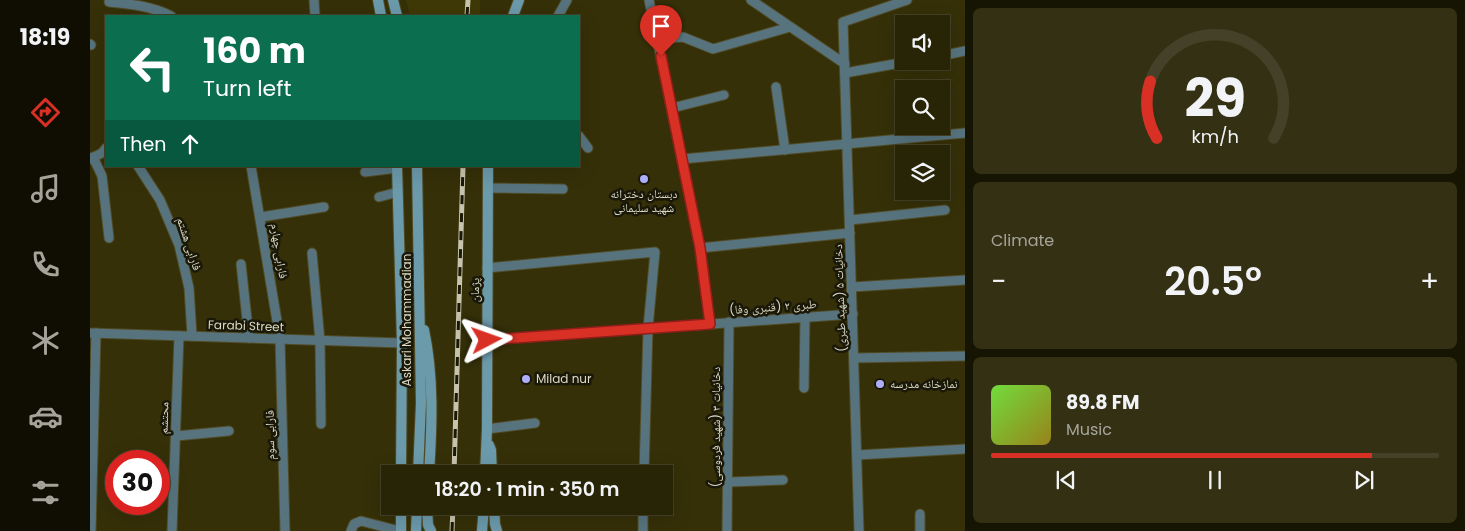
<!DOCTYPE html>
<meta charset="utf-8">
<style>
:root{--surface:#282406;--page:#343014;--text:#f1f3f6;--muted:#a5a49b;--line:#444128;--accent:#d93025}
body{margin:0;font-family:Poppins,"Noto Naskh Arabic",sans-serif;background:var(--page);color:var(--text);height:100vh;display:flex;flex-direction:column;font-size:19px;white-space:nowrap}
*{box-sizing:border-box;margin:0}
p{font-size:16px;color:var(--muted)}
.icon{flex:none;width:28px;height:28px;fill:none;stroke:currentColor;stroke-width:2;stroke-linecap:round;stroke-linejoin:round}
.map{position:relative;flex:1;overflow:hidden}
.side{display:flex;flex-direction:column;gap:8px;padding:8px;background:#161403;width:500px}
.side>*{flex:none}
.top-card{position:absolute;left:15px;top:15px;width:475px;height:152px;border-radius:0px;box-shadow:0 5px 20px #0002,0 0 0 1px var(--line);background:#0b6e4f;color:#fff;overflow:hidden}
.buttons{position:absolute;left:805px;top:15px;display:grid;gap:10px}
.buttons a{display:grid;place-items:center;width:55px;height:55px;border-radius:0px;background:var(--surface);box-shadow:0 5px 20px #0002,0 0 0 1px var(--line);font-size:25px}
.speed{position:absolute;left:15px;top:450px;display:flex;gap:10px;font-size:25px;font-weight:700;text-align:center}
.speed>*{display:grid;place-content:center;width:65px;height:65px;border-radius:50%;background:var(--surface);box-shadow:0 5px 20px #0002,0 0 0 1px var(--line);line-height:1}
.speed .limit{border:8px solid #d22;background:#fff;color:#111}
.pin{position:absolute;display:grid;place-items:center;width:42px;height:42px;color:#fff;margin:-51px -21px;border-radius:50% 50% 50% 0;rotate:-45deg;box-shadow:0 0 5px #0007}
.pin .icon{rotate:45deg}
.me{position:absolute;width:55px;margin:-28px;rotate:86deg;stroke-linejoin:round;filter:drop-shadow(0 0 4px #0008)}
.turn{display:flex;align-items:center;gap:18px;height:105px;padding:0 15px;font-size:22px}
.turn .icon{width:65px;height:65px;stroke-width:2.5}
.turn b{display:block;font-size:35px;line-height:42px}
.then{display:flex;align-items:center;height:48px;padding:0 15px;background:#0003;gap:10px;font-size:19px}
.big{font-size:38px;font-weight:600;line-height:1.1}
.side .card{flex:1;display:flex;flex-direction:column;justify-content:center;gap:8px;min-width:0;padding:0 18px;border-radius:8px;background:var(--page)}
.side .dial{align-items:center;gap:0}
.dial svg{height:130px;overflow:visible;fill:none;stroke:var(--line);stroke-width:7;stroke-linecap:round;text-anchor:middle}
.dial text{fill:var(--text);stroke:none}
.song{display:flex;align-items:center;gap:15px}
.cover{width:60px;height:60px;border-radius:8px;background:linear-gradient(135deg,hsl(100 70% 55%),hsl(50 70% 35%))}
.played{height:5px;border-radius:2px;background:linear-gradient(90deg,var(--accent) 85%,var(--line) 85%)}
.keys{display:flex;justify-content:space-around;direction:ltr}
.heat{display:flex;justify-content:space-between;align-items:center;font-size:28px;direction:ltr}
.trip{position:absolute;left:291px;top:465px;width:292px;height:50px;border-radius:0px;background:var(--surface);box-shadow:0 5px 20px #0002,0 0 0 1px var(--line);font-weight:600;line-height:50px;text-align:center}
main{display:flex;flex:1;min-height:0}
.tab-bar{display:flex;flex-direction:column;width:90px;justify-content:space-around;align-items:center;background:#100e02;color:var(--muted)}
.tab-bar .icon{width:35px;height:35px}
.tab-bar .current{color:var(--accent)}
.tab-bar b{font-size:22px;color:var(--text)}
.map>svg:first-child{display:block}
.built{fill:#3f3907}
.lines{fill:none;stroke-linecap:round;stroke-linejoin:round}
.street-casing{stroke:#504b26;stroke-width:11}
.secondary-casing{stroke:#504b26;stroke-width:12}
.street{stroke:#57747e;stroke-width:9}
.secondary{stroke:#6b9aab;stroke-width:10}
.rail-casing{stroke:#c6c4ac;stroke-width:5}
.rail{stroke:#1a1808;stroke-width:3;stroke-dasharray:9;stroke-linecap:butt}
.route-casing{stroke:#8d1f18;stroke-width:12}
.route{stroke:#d93025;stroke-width:9}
.poi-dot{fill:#adaffb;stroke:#1a1808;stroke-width:2}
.labels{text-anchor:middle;stroke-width:5;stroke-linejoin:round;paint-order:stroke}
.poi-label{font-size:12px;fill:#dcdac5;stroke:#1a1808;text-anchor:start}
.street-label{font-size:12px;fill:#dcdac5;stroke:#1a1808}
</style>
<main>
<nav class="tab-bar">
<b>18:19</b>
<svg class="icon current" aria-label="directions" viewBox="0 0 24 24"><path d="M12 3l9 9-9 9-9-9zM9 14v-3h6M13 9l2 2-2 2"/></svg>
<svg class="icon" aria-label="music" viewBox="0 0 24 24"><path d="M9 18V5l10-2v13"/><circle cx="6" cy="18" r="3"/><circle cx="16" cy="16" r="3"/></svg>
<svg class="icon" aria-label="phone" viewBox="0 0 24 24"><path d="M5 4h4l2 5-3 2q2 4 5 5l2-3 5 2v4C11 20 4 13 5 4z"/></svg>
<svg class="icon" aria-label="climate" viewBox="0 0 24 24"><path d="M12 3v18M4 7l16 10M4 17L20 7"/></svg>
<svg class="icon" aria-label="car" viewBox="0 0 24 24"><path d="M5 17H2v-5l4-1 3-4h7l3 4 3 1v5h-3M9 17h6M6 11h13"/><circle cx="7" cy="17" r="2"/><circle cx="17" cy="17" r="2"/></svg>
<svg class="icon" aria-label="filters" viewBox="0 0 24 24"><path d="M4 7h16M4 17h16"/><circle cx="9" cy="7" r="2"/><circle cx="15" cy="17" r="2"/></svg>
</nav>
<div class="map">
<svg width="875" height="531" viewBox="0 0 875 531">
<rect width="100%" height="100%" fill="#353008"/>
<polygon class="built" points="316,0 390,0 390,16 320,16"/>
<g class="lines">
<g class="street-casing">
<g id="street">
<polyline points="224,0 225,16"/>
<polyline points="559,0 610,248 620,324"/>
<polyline points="661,0 755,64"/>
<path d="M19 2C41 4 61 6 81 16"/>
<polyline points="468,16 477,0"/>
<polyline points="567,39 593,37 623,49 700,27"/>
<polyline points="0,44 1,45"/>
<polyline points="851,56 875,51"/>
<polyline points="755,73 821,61"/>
<polyline points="686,87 695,150"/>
<polyline points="582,108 634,95"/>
<polyline points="489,136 498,148"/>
<polyline points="3,157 12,176 19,238"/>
<polyline points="0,159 12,153 16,148"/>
<polyline points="592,159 875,133"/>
<polyline points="48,166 70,200 89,245 99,288 102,336"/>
<polyline points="161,166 190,339 195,531"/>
<polyline points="275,172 307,168"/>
<polyline points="398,188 473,189"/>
<polyline points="289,197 308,192"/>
<polyline points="171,217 234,207"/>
<polyline points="760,220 855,210"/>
<polyline points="610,248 760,233"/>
<polyline points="222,253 230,341 231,424"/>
<polyline points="151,264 159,338"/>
<polyline points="397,268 565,252 558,328 554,474"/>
<polyline points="762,287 875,280"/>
<polyline points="0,333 312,343"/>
<polyline points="397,340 763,314"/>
<polyline points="764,358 875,356"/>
<polyline points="714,388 715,317"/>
<polyline points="397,429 445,423"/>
<polyline points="86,436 139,431"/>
<polyline points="767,455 875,449"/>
<polyline points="639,482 693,480"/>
<polyline points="1,531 6,333"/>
<polyline points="82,531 89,336"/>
<polyline points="261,531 264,524 271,521 310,531"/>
<polyline points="553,531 553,506"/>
<polyline points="637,531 639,322"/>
<polyline points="769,531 753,22 817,0"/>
<polyline points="830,531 830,514"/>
</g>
</g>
<g class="secondary-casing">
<g id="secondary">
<polyline points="288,0 291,16"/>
<polyline points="303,0 307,16"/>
<polyline points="423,16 429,0"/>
<polyline points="307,166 312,343 311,474"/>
<polyline points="327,166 331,403 328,474"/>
<path d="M334 330C344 377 342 426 339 474"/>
<polyline points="399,445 401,450 402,474"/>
<polyline points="395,474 397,429 398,166"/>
<polyline points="337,506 338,525 341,531"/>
<polyline points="404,506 405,524 407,531"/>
<polyline points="311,531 311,506"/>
<polyline points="326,531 327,506"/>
<polyline points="392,531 394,506"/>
</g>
</g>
<use href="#street" class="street"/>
<use href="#secondary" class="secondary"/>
<g class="rail-casing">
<g id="rail">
<polyline points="377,16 378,0"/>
<polyline points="364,474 373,166"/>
<polyline points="362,531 363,506"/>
</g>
</g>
<use href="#rail" class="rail"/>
</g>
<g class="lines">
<g class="route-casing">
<polyline id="route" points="397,340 620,324 610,248 571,56"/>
</g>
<use href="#route" class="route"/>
</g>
<g class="poi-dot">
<circle cx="554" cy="179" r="5"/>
<circle cx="436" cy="379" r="5"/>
<circle cx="790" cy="384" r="5"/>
</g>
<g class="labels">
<g class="poi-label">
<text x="554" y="198" text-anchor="middle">دبستان دخترانه<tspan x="554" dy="14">شهید سلیمانی</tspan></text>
<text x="446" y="383">Milad nur</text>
<text x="800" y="388">نمازخانه مدرسه</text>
</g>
<g class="street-label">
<text transform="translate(99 244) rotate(72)" y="4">فارابی هشتم</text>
<text transform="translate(189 251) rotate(81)" y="4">فارابی چهارم</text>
<text transform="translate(385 290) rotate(-89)" y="4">پژمان</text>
<text transform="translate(750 298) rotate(-92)" y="4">دخانیات ۵ (شهید طبری)</text>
<text transform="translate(683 307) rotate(-4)" y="4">طبری ۲ (قنبری وفا)</text>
<text transform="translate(317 320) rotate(-90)" y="4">Askari Mohammadian</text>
<text transform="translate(156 326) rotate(2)" y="4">Farabi Street</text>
<text transform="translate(74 418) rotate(-88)" y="4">محتشم</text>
<text transform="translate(626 427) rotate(-90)" y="4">دخانیات ۳ (شهید فردوسی)</text>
<text transform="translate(180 435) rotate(-91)" y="4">فارابی سوم</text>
</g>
</g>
</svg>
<div class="buttons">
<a><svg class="icon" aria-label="sound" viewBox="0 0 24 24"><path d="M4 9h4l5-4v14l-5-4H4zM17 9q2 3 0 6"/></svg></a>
<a><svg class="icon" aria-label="search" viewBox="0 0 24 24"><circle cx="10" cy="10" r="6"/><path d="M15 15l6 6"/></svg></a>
<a><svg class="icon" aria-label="layers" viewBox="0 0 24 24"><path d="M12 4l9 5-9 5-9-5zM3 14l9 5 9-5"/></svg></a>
</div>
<div class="speed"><div class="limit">30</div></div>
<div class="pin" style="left:571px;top:56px;background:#d93025"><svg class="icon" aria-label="arrive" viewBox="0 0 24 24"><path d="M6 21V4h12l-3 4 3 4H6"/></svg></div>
<svg class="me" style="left:397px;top:340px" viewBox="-20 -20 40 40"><path d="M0-17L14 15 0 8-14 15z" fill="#d93025" stroke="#fff" stroke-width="4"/></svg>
<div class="trip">18:20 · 1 min · 350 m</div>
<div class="top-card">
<div class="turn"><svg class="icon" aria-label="left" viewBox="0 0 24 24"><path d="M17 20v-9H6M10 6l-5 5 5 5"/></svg><div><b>160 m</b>Turn left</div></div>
<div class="then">Then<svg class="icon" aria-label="ahead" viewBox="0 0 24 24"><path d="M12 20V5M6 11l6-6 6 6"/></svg></div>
</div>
</div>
<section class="side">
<div class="card dial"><svg viewBox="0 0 100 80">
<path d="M14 69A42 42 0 1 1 86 69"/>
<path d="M14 69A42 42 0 0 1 10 34" stroke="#d93025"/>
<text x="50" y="56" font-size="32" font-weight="700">29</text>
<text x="50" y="72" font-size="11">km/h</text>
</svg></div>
<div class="card"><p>Climate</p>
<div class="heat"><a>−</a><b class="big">20.5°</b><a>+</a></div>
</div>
<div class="card">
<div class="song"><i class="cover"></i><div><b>89.8 FM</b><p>Music</p></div></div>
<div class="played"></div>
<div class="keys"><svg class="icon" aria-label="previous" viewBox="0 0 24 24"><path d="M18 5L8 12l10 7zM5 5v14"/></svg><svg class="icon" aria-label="pause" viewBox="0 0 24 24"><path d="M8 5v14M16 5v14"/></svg><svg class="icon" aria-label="next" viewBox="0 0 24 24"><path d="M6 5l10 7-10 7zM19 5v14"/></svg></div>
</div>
</section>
</main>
